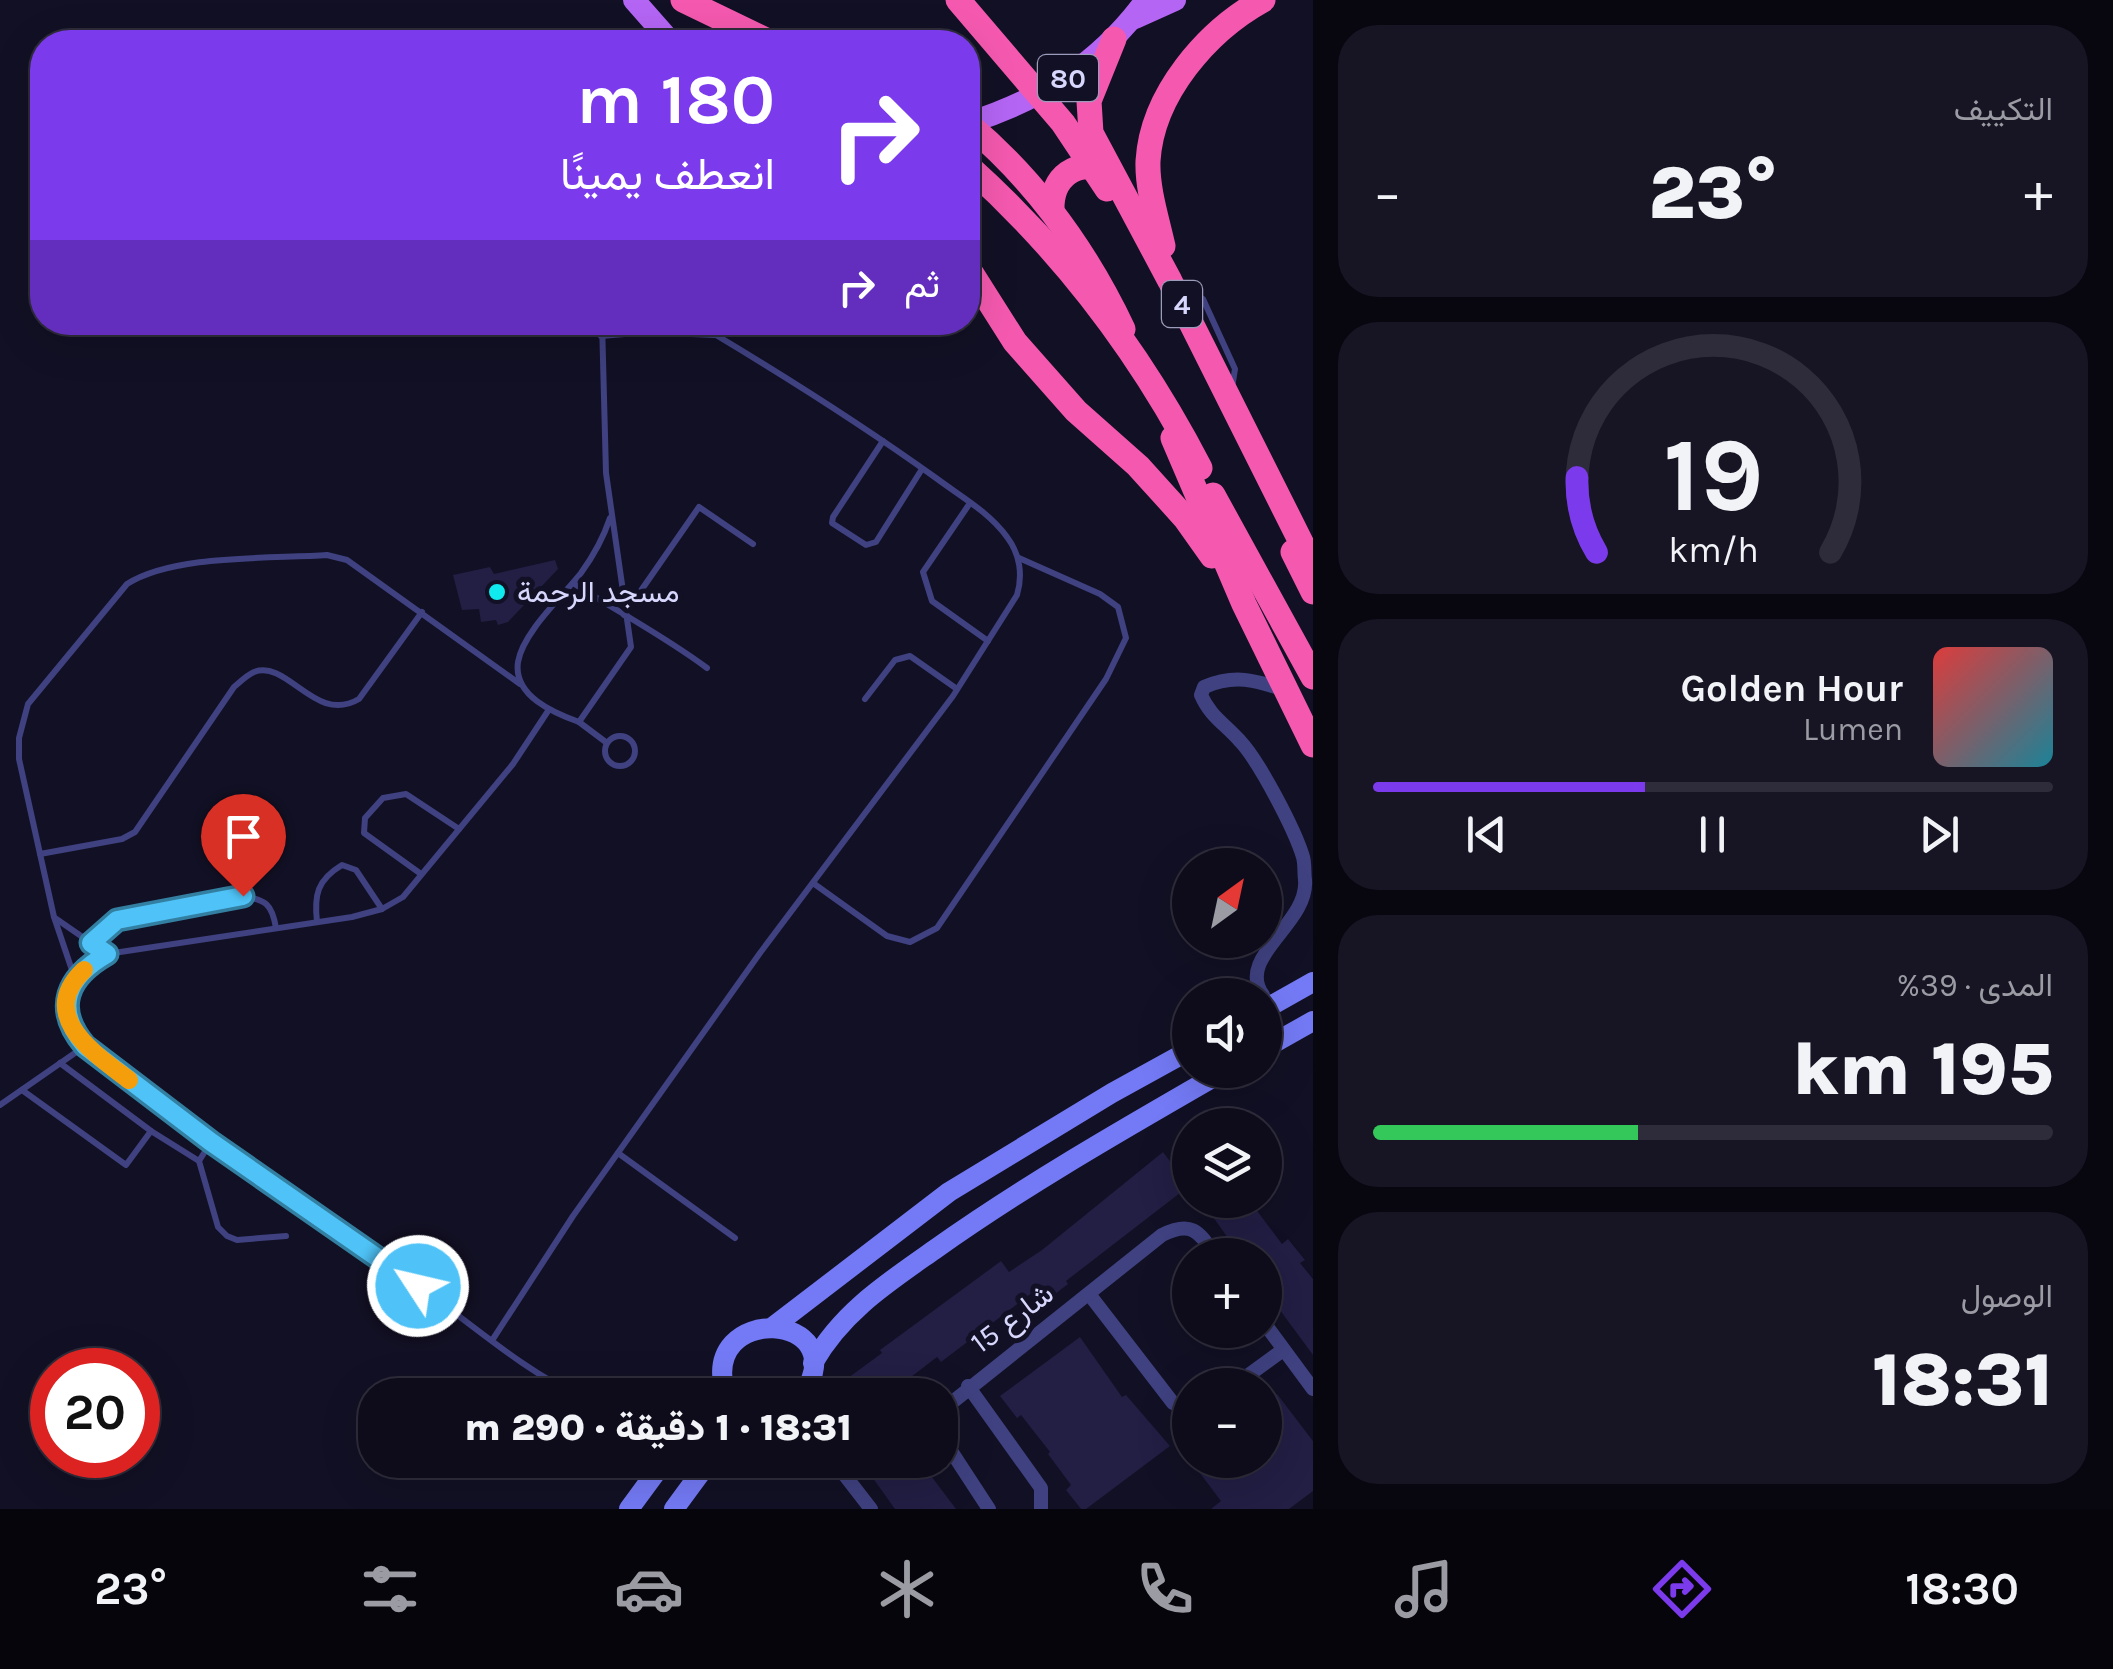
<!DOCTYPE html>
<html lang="ar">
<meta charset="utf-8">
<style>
:root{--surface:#0e0c1b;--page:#171524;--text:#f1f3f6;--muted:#9b9ba3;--line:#2e2c3a;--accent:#7c3aed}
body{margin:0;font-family:Karla,Vazirmatn,sans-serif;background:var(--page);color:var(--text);direction:rtl;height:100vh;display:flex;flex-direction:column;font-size:38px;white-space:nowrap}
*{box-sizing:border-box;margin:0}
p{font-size:32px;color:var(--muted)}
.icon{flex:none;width:55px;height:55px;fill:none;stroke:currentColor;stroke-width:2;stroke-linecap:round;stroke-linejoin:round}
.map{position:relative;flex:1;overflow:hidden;direction:ltr}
.side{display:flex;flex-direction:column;gap:25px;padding:25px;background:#08070f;width:800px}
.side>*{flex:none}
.banner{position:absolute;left:30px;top:30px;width:950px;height:305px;border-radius:40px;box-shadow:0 10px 40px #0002,0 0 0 2px var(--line);direction:rtl;background:#7c3aed;color:#fff;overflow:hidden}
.needle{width:65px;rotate:33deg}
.tools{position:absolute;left:1172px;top:848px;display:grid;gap:20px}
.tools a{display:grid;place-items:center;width:110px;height:110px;border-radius:50%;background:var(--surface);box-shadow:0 10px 40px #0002,0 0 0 2px var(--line);font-size:50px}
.speed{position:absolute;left:30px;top:1348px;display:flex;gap:20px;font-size:50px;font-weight:700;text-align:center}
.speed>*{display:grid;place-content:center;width:130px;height:130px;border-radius:50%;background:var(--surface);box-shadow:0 10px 40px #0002,0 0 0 2px var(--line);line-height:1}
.speed .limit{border:15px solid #d22;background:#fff;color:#111}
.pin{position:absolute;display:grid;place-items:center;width:85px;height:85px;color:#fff;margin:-102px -42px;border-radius:50% 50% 50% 0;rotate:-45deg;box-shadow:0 0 10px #0007}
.pin .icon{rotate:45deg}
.me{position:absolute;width:110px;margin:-55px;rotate:305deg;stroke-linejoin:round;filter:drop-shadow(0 0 8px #0008)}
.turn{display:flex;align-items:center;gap:35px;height:210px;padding:0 40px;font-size:45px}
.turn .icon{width:130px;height:130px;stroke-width:2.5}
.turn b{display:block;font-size:70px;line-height:85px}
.then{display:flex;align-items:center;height:95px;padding:0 40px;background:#0003;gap:20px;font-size:38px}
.big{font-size:75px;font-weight:800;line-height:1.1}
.side .card{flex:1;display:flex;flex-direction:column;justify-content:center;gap:15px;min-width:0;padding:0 35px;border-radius:40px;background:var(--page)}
.side .dial{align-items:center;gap:0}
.dial svg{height:260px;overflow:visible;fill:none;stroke:var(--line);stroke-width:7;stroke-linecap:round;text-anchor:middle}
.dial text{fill:var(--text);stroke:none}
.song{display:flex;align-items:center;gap:30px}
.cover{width:120px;height:120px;border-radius:15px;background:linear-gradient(135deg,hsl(0 70% 55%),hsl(190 70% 35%))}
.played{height:10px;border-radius:5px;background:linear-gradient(90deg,var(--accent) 40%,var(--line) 40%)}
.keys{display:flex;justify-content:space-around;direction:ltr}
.heat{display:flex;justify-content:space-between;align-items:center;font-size:55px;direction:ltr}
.charge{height:15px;border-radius:8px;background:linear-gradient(90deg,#34c759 39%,var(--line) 0)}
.trip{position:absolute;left:358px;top:1378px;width:600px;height:100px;border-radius:40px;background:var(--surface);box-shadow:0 10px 40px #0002,0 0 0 2px var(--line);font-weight:800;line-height:100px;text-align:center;direction:rtl}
.dock{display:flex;height:160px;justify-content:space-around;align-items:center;background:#06050b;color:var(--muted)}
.dock .icon{width:70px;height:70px}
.dock .current{color:var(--accent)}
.dock b{font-size:45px;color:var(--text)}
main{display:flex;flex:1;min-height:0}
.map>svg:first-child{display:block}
.building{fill:#221e44}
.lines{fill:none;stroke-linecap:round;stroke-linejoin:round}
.lane{stroke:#3f4180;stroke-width:6}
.street{stroke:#3f4180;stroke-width:14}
.secondary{stroke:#747af5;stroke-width:20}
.primary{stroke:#b465f4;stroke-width:22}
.highway{stroke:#f459af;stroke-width:25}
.highway-bridge{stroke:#f459af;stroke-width:25}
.route-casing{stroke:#337fa1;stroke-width:25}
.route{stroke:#4fc3f7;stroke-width:18}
.slow{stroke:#f59e0b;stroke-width:18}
.poi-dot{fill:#10e9ee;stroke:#121024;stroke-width:4}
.labels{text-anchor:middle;stroke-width:10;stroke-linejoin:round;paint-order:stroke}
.shield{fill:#121024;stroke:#9c9bbb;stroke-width:2.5}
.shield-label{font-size:28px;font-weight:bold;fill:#d7d6fc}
.poi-label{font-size:30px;fill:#d7d6fc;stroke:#121024;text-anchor:start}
.street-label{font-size:30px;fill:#d7d6fc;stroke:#121024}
</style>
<main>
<section class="side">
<div class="card"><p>التكييف</p>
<div class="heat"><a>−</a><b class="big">23°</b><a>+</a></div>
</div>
<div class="card dial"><svg viewBox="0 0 100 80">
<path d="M14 69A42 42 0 1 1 86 69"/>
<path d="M14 69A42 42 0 0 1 8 46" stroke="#7c3aed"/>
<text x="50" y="56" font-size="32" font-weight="700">19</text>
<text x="50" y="72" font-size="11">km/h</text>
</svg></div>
<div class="card">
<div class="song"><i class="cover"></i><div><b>Golden Hour</b><p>Lumen</p></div></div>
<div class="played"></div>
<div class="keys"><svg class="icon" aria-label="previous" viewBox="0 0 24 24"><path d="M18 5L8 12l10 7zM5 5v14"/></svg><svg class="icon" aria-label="pause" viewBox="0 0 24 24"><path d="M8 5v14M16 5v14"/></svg><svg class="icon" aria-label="next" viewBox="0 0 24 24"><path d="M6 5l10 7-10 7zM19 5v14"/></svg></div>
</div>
<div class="card"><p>المدى · 39%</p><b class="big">195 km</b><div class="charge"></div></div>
<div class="card"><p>الوصول</p><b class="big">18:31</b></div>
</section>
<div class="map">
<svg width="1313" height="1509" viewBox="0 0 1313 1509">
<rect width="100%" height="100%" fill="#121024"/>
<g class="building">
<polygon points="555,560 558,569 508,622 498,625 496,620 481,622 479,609 462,610 453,575 490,567 494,574"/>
<polygon points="1163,1152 1189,1186 1066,1281 1068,1284 1046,1301 1037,1289 941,1362 937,1357 898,1387 904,1395 861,1395 848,1378 882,1353 880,1350 1001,1261 1009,1272 1042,1250"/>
<polygon points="1201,1200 1249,1200 1282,1244 1288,1239 1305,1260 1300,1263 1313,1279 1313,1355 1271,1298 1274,1296 1265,1284 1265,1255 1240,1255"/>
<polygon points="1080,1337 1122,1397 1126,1395 1170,1446 1086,1509 1081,1509 1066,1490 1071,1485 1048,1454 1050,1452 1021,1415 1017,1418 1000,1396"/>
<polygon points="1277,1394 1313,1441 1313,1491 1289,1509 1211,1509 1221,1501 1190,1460 1265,1460 1265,1403"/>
<polygon points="860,1460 919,1460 956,1509 895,1509"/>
</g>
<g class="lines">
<g class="lane">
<polyline points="1185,288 1203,299 1235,369 1232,388"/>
<path d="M602 322 606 473 631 647 579 722C554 713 513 696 518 662 523 632 563 596 581 573 594 555 603 539 610 518"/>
<polyline points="601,336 648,332 714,335"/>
<polyline points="883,441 833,517 832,523 866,545 876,542 922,469"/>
<polyline points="970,503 923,572 932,601 988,641"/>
<path d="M573 583C618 612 664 636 707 668"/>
<polyline points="624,615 699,507 753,544"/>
<polyline points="865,699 895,660 910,656 957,689"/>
<path d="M548 711 513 764 403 897 382 909 352 917 107 954C67 976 53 1009 85 1046 197 1131 311 1212 426 1292 476 1327 522 1369 577 1395"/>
<polyline points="579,722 607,743"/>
<circle cx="620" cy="751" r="15"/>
<path d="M40 854 122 839 135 832 234 687C240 682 247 675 254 672 288 659 315 725 359 699L422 612"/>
<polyline points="421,874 364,833 365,818 383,798 406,794 459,829"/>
<polyline points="813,883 887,936 910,942 937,928 1106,679 1126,638 1118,607 1100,594 1019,558"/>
<polyline points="55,918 107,954"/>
<path d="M317 922C314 895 317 880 342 865L356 870 382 909"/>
<path d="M91 943 117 919 243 896C266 900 272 904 276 928"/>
<path d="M75 979 54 917 19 759V738L28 704 127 584C174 554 270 559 327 555L347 560 520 684"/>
<polyline points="60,1063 151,1131 199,1161"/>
<polyline points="22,1090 126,1165 151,1131"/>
<polyline points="0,1105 85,1046"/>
<polyline points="211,1142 199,1161 218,1227 227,1236 237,1240 286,1236"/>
<polyline points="618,1153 735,1238"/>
<path d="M493 1339 573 1216 760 953 953 696 1017 595C1023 575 1020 554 1007 537 989 512 960 496 936 478 865 427 791 380 716 335L704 322"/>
</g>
<g class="street">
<path d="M1263 995C1235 957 1309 924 1305 880 1304 873 1305 864 1303 857 1295 830 1259 761 1240 741 1225 724 1210 716 1201 695L1204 687C1234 674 1255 680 1285 690"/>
<polyline points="1089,1294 1173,1403 1190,1410"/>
<polyline points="1265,1324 1313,1389"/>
<polyline points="1235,1385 1283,1350"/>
<polyline points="968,1386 1041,1488 1041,1509"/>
<path d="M940 1412 1162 1235C1192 1220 1199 1232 1215 1255"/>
<polyline points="940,1434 989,1509"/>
<polyline points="833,1460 871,1509"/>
</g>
<g class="secondary">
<polyline points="1265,1009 1313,982"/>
<polyline points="1265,1048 1313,1021"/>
<polyline points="774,1326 949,1192 1112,1093 1190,1050"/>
<path d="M813 1363C842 1312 887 1283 934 1250 1027 1184 1127 1127 1226 1070"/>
<path d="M726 1395C696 1301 857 1311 803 1395"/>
<polyline points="629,1509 665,1460"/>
<polyline points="674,1509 710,1460"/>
</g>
<g class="primary">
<polyline points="634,0 671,42"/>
<polyline points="1135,18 1175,0"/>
<path d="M968 123C1041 100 1100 63 1146 0"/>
</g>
<g class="highway">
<polyline points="683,0 770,42"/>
<polyline points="1114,39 1089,101 1091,133 1170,281 1313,566"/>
<path d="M968 124C1036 181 1085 249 1123 329"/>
<path d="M1052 210C1051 177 1077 157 1108 172"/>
<path d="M1163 246C1157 219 1147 189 1148 161 1152 94 1207 31 1263 0"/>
<polyline points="968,268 1015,342 1076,411 1138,466 1185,518 1212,556"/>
<polyline points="1173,438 1244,604 1313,745"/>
<polyline points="1213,495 1313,677"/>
<polyline points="1293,552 1313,592"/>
</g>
<g class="highway-bridge">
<polyline points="958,0 1063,123 1107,189"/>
<path d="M968 166C1065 253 1140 352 1200 468"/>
</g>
</g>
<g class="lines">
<g class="route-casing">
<path id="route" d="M243 896 117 920 91 943 107 954C67 977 53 1008 85 1046L211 1142 418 1286"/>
</g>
<use href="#route" class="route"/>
<path class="slow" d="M84 970C36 1016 95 1054 129 1080"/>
</g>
<circle class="poi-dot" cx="497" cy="592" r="10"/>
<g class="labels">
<g class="shield">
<rect x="1038" y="55" width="60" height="46" rx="8"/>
<rect x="1162" y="281" width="40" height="46" rx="8"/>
</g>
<g class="shield-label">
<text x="1068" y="88">80</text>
<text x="1182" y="314">4</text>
</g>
<g class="poi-label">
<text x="517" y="602">مسجد الرحمة</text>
</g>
<g class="street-label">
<text transform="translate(1012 1318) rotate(-37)" y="10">شارع 15</text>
</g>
</g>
</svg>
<div class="tools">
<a><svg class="needle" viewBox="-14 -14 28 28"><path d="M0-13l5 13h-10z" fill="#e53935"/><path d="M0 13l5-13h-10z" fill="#9b9ba3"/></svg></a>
<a><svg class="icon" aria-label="sound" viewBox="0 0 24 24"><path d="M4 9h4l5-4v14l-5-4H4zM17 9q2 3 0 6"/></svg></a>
<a><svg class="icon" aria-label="layers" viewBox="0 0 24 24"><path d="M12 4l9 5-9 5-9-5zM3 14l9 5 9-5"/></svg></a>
<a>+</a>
<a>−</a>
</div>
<div class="speed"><div class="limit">20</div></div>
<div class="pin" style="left:243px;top:896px;background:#d93025"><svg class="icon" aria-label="arrive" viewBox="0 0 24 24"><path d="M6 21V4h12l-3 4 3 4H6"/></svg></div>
<svg class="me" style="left:418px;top:1286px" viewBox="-20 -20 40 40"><circle r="17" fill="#4fc3f7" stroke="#fff" stroke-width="3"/><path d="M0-11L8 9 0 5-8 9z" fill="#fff"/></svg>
<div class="trip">18:31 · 1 دقيقة · 290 m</div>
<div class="banner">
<div class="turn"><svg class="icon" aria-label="right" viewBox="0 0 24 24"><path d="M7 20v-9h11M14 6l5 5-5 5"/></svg><div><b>180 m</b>انعطف يمينًا</div></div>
<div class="then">ثم<svg class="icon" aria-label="right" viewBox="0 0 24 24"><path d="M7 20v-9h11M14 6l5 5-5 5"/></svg></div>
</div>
</div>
</main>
<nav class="dock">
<b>18:30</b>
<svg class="icon current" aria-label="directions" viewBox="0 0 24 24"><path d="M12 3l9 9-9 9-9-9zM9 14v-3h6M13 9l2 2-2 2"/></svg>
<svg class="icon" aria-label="music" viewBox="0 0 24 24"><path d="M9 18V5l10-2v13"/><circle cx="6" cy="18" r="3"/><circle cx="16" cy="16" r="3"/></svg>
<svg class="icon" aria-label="phone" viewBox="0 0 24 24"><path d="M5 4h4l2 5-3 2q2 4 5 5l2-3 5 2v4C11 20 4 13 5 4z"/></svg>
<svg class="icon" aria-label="climate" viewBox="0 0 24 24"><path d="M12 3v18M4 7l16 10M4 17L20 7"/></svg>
<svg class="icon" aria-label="car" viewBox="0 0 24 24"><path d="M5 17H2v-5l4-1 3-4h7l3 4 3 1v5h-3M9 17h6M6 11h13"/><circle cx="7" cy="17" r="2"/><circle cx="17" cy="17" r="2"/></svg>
<svg class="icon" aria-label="filters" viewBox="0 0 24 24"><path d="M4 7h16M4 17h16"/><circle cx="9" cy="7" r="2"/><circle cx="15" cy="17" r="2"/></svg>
<b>23°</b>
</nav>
